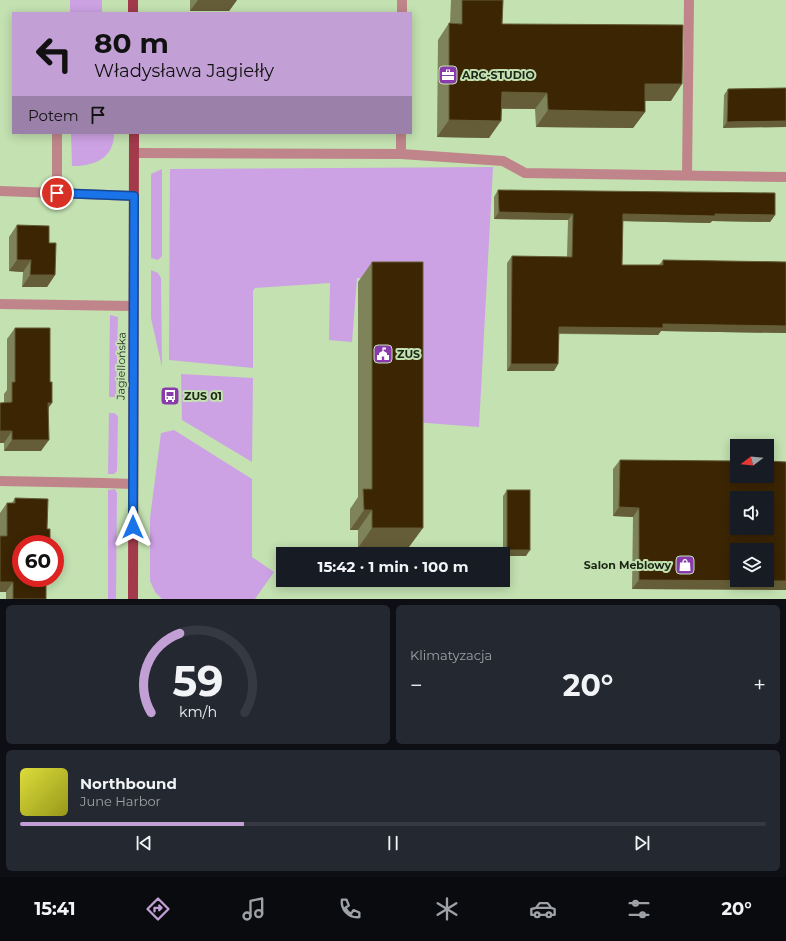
<!DOCTYPE html>
<html lang="pl">
<meta charset="utf-8">
<style>
:root{--surface:#171b24;--page:#242831;--text:#f1f3f6;--muted:#9ea1a6;--line:#363941;--accent:#c2a0d5}
body{margin:0;font-family:Montserrat,sans-serif;background:var(--page);color:var(--text);height:100vh;display:flex;flex-direction:column;font-size:15px;white-space:nowrap}
*{box-sizing:border-box;margin:0}
p{font-size:13px;color:var(--muted)}
.icon{flex:none;width:22px;height:22px;fill:none;stroke:currentColor;stroke-width:2;stroke-linecap:round;stroke-linejoin:round}
.map{position:relative;height:599px;overflow:hidden}
.drawer{display:flex;flex-direction:column;gap:6px;padding:6px;background:#0d0f14;flex:1}
.drawer>*{flex:none}
.guide{position:absolute;left:12px;top:12px;width:400px;height:122px;border-radius:0px;box-shadow:0 2px 10px #0003;background:#c2a0d5;color:#111;overflow:hidden}
.needle{width:26px;rotate:254deg}
.buttons{position:absolute;left:730px;top:439px;display:grid;gap:8px}
.buttons a{display:grid;place-items:center;width:44px;height:44px;border-radius:0px;background:var(--surface);box-shadow:0 2px 10px #0003;font-size:20px}
.speed{position:absolute;left:12px;top:535px;display:flex;gap:8px;font-size:20px;font-weight:700;text-align:center}
.speed>*{display:grid;place-content:center;width:52px;height:52px;border-radius:50%;background:var(--surface);box-shadow:0 2px 10px #0003;line-height:1}
.speed .limit{border:6px solid #d22;background:#fff;color:#111}
.pin{position:absolute;display:grid;place-items:center;width:34px;height:34px;color:#fff;margin:-17px;border:2px solid #fff;border-radius:50%;box-shadow:0 1px 4px #0007}
.me{position:absolute;width:44px;margin:-22px;rotate:0deg;stroke-linejoin:round;filter:drop-shadow(0 0 3px #0008)}
.turn{display:flex;align-items:center;gap:14px;height:84px;padding:0 16px;font-size:18px}
.turn .icon{width:52px;height:52px;stroke-width:2.5}
.turn b{display:block;font-size:28px;line-height:34px}
.then{display:flex;align-items:center;height:38px;padding:0 16px;background:#0003;gap:8px;font-size:15px}
.big{font-size:30px;font-weight:700;line-height:1.1}
.drawer .card{flex:1;display:flex;flex-direction:column;justify-content:center;gap:6px;min-width:0;padding:0 14px;border-radius:6px;background:var(--page)}
.drawer .dial{align-items:center;gap:0}
.dial svg{height:104px;overflow:visible;fill:none;stroke:var(--line);stroke-width:7;stroke-linecap:round;text-anchor:middle}
.dial text{fill:var(--text);stroke:none}
.song{display:flex;align-items:center;gap:12px}
.cover{width:48px;height:48px;border-radius:6px;background:linear-gradient(135deg,hsl(60 70% 55%),hsl(60 70% 35%))}
.played{height:4px;border-radius:2px;background:linear-gradient(90deg,var(--accent) 30%,var(--line) 30%)}
.keys{display:flex;justify-content:space-around;direction:ltr}
.heat{display:flex;justify-content:space-between;align-items:center;font-size:22px;direction:ltr}
.drawer .tiles{flex:1;display:grid;gap:6px;grid-template-columns:1fr 1fr}
.card:last-child{grid-column:span 2}
.trip{position:absolute;left:276px;top:547px;width:234px;height:40px;border-radius:0px;background:var(--surface);box-shadow:0 2px 10px #0003;font-weight:700;line-height:40px;text-align:center}
.tab-bar{display:flex;height:64px;justify-content:space-around;align-items:center;background:#090b0e;color:var(--muted)}
.tab-bar .icon{width:28px;height:28px}
.tab-bar .on{color:var(--accent)}
.tab-bar b{font-size:18px;color:var(--text)}
.map>svg:first-child{display:block}
.green{fill:#cda2e4}
.lines{fill:none;stroke-linecap:round;stroke-linejoin:round}
.service{stroke:#c0858a;stroke-width:10}
.minor{stroke:#c0858a;stroke-width:10}
.primary{stroke:#a23a4b;stroke-width:10}
.wall{fill:#7f835a}
.shaded-wall{fill:#645d37}
.building{fill:#3b2503;stroke:#645d37;fill-rule:evenodd}
.route-casing{stroke:#114b97;stroke-width:10}
.route{stroke:#1a73e8;stroke-width:7}
.labels{text-anchor:middle;stroke-width:4;stroke-linejoin:round;paint-order:stroke}
.poi-label{font-size:11px;font-weight:bold;fill:#1b2614;stroke:#c3e1b1;text-anchor:start}
.street-label{font-size:11px;fill:#1b2614;stroke:#c3e1b1}
</style>
<div class="map">
<svg width="786" height="599" viewBox="0 0 786 599">
<rect width="100%" height="100%" fill="#c3e1b1"/>
<g class="green">
<rect x="70" y="0" width="32" height="13"/>
<path d="M71 133H114C114 159 94 166 72 166Z"/>
<polygon points="493,167 479,427 414,422 416,280 357,278 352,342 329,340 330,283 255,288 253,291 253,368 169,360 170,169"/>
<polygon points="162,169 162,256 158,260 151,258 151,174"/>
<polygon points="151,270 158,273 161,278 162,367 151,318"/>
<polygon points="110,315 118,317 116,397 109,397"/>
<polygon points="181,374 253,378 252,462 182,420"/>
<polygon points="109,413 114,413 118,416 117,471 114,474 108,474"/>
<polygon points="174,430 252,479 252,557 274,572 255,599 162,599 155,592 150,581 150,518 161,433"/>
<polygon points="115,489 117,493 116,599 108,599 108,490"/>
</g>
<g class="lines">
<g class="service">
<polyline points="402,13 402,0"/>
<polyline points="134,153 401,154 503,161 525,173 786,177"/>
<polyline points="401,154 401,133"/>
<polyline points="687,175 689,0"/>
<polyline points="57,193 57,133"/>
<polyline points="0,304 133,306"/>
<polyline points="0,481 104,483 133,484"/>
</g>
<polyline class="minor" points="0,191 134,196"/>
<g class="primary">
<polyline points="133,0 133,13"/>
<polyline points="133,599 134,133"/>
</g>
</g>
<g class="wall">
<polygon points="190,0 237,0 229,11 190,11"/>
<polygon points="451,0 503,0 502,24 671,101 645,101 645,112 633,128 536,127 535,109 501,109 489,138 437,137 438,40 449,23 450,23"/>
<polygon points="786,88 723,128 724,95 728,89"/>
<polygon points="498,190 775,215 770,222 712,221 710,223 623,221 622,265 659,265 663,260 786,262 786,333 661,331 658,335 559,334 558,364 554,371 507,371 507,263 512,256 567,257 568,220 494,219 494,197"/>
<polygon points="17,225 49,243 55,275 47,287 22,287 23,272 9,271 9,237"/>
<polygon points="372,262 409,547 358,548 358,530 350,530 350,509 358,497 358,282"/>
<polygon points="15,328 49,408 41,451 4,451 4,394 7,390 7,339"/>
<polygon points="620,460 786,462 786,590 632,589 633,517 613,516 613,469"/>
<polygon points="507,490 526,556 503,556 503,496"/>
<polygon points="15,498 21,544 46,599 6,599 6,592 0,592 0,513 7,503 12,503"/>
</g>
<g class="shaded-wall">
<polygon points="198,0 237,0 229,11 190,11"/>
<polygon points="645,84 682,84 671,101 634,101"/>
<polygon points="502,92 547,93 535,109 490,108"/>
<polygon points="548,110 645,112 633,128 536,127"/>
<polygon points="449,120 501,121 489,138 437,137"/>
<polygon points="786,121 786,127 723,128 727,122"/>
<polygon points="499,212 573,214 568,220 494,219"/>
<polygon points="623,214 715,214 775,215 770,222 712,221 710,223 618,221"/>
<polygon points="17,260 31,260 23,272 9,271"/>
<polygon points="30,275 55,275 47,287 22,287"/>
<polygon points="663,324 786,326 786,333 661,331 658,335 554,333 559,327"/>
<polygon points="511,364 558,364 554,371 507,371"/>
<polygon points="48,403 52,403 44,414"/>
<polygon points="0,431 12,431 4,443 0,443"/>
<polygon points="12,440 49,440 41,451 4,451"/>
<polygon points="619,507 639,508 633,517 613,516"/>
<polygon points="364,510 372,510 358,530 350,530"/>
<polygon points="372,528 423,528 409,547 358,548"/>
<polygon points="507,550 530,550 526,556 503,556"/>
<polygon points="639,580 786,581 786,590 632,589"/>
<polygon points="0,582 13,582 6,592 0,592"/>
</g>
<g class="building">
<polygon points="462,0 503,0 502,24 683,25 682,84 645,84 645,112 548,110 547,93 502,92 501,121 449,120 449,23 462,24"/>
<polygon points="786,88 786,121 727,122 728,89"/>
<polygon points="498,190 775,193 775,215 715,214 715,216 623,214 622,265 663,265 663,260 786,262 786,326 663,324 663,328 559,327 558,364 511,364 512,256 572,257 573,214 499,212"/>
<polygon points="17,225 49,226 49,243 56,243 55,275 30,275 31,260 17,260"/>
<polygon points="372,262 423,262 423,528 372,528 372,510 364,510 363,489 372,489"/>
<polygon points="15,328 50,328 50,382 52,382 52,403 48,403 49,440 12,440 12,431 0,431 0,403 12,402 12,382 15,382"/>
<path d="M620 460 737 461V476H767V461L786 462V581L639 580V508L619 507ZM737 498H767V528H737ZM737 550H767V580H737Z"/>
<rect x="507" y="490" width="23" height="60"/>
<polygon points="15,498 48,499 47,529 50,529 50,544 21,544 21,578 46,578 46,599 13,599 13,582 0,582 0,536 7,536 7,503 15,503"/>
</g>
<g class="lines">
<g class="route-casing">
<polyline id="route" points="57,193 134,196 133,527"/>
</g>
<use href="#route" class="route"/>
</g>
<defs>
<g id="office-square" transform="scale(1)"><rect x="-9" y="-9" width="18" height="18" rx="4" fill="#893bac" stroke="#c3e1b1"/><path d="M-6-3h4V-5.5h4V-3h4V5H-6ZM-1-4.5V-3h2v-1.5ZM-6 0V1H6V0Z" fill="#fff"/></g>
<g id="civic-square" transform="scale(1)"><rect x="-9" y="-9" width="18" height="18" rx="4" fill="#893bac" stroke="#c3e1b1"/><path d="M-.6-6.5H3V-4.5H.6V-3L4-1V1h2V6H-6V1h2V-1L-.6-3ZM-1.2 2.5V6h2.4V2.5Z" fill="#fff"/></g>
<g id="bus-square" transform="scale(1)"><rect x="-9" y="-9" width="18" height="18" rx="4" fill="#893bac" stroke="#c3e1b1"/><path d="M-5-6H5V4H4V6H2V4H-2V6H-4V4H-5ZM-3.5-4V0h7V-4ZM-3.5 1.2v1.5H-2V1.2ZM2 1.2v1.5H3.5V1.2Z" fill="#fff"/></g>
<g id="shop-square" transform="scale(1)"><rect x="-9" y="-9" width="18" height="18" rx="4" fill="#893bac" stroke="#c3e1b1"/><path d="M-5-2.5h2.3a2.7 3.5 0 0 1 5.4 0H5L5.5 6h-11ZM-1.5-2.5h3a1.5 2.3 0 0 0-3 0Z" fill="#fff"/></g>
</defs>
<g fill-rule="evenodd">
<use href="#office-square" x="448" y="75"/>
<use href="#civic-square" x="383" y="354"/>
<use href="#bus-square" x="170" y="396"/>
<use href="#shop-square" x="685" y="565"/>
</g>
<g class="labels">
<g class="poi-label">
<text x="462" y="79">ARC-STUDIO</text>
<text x="397" y="358">ZUS</text>
<text x="184" y="400">ZUS 01</text>
<text x="671" y="569" text-anchor="end">Salon Meblowy</text>
</g>
<g class="street-label">
<text transform="translate(121 366) rotate(-89)" y="4">Jagiellońska</text>
</g>
</g>
</svg>
<div class="buttons">
<a><svg class="needle" viewBox="-14 -14 28 28"><path d="M0-13l5 13h-10z" fill="#e53935"/><path d="M0 13l5-13h-10z" fill="#9ea1a6"/></svg></a>
<a><svg class="icon" aria-label="sound" viewBox="0 0 24 24"><path d="M4 9h4l5-4v14l-5-4H4zM17 9q2 3 0 6"/></svg></a>
<a><svg class="icon" aria-label="layers" viewBox="0 0 24 24"><path d="M12 4l9 5-9 5-9-5zM3 14l9 5 9-5"/></svg></a>
</div>
<div class="speed"><div class="limit">60</div></div>
<div class="pin" style="left:57px;top:193px;background:#d93025"><svg class="icon" aria-label="arrive" viewBox="0 0 24 24"><path d="M6 21V4h12l-3 4 3 4H6"/></svg></div>
<svg class="me" style="left:133px;top:527px" viewBox="-20 -20 40 40"><path d="M0-17L14 15 0 8-14 15z" fill="#1a73e8" stroke="#fff" stroke-width="4"/></svg>
<div class="trip">15:42 · 1 min · 100 m</div>
<div class="guide">
<div class="turn"><svg class="icon" aria-label="left" viewBox="0 0 24 24"><path d="M17 20v-9H6M10 6l-5 5 5 5"/></svg><div><b>80 m</b>Władysława Jagiełły</div></div>
<div class="then">Potem<svg class="icon" aria-label="arrive" viewBox="0 0 24 24"><path d="M6 21V4h12l-3 4 3 4H6"/></svg></div>
</div>
</div>
<section class="drawer">
<div class="tiles">
<div class="card dial"><svg viewBox="0 0 100 80">
<path d="M14 69A42 42 0 1 1 86 69"/>
<path d="M14 69A42 42 0 0 1 36 8" stroke="#c2a0d5"/>
<text x="50" y="56" font-size="32" font-weight="700">59</text>
<text x="50" y="72" font-size="11">km/h</text>
</svg></div>
<div class="card"><p>Klimatyzacja</p>
<div class="heat"><a>−</a><b class="big">20°</b><a>+</a></div>
</div>
<div class="card">
<div class="song"><i class="cover"></i><div><b>Northbound</b><p>June Harbor</p></div></div>
<div class="played"></div>
<div class="keys"><svg class="icon" aria-label="previous" viewBox="0 0 24 24"><path d="M18 5L8 12l10 7zM5 5v14"/></svg><svg class="icon" aria-label="pause" viewBox="0 0 24 24"><path d="M8 5v14M16 5v14"/></svg><svg class="icon" aria-label="next" viewBox="0 0 24 24"><path d="M6 5l10 7-10 7zM19 5v14"/></svg></div>
</div>
</div>
</section>
<nav class="tab-bar">
<b>15:41</b>
<svg class="icon on" aria-label="directions" viewBox="0 0 24 24"><path d="M12 3l9 9-9 9-9-9zM9 14v-3h6M13 9l2 2-2 2"/></svg>
<svg class="icon" aria-label="music" viewBox="0 0 24 24"><path d="M9 18V5l10-2v13"/><circle cx="6" cy="18" r="3"/><circle cx="16" cy="16" r="3"/></svg>
<svg class="icon" aria-label="phone" viewBox="0 0 24 24"><path d="M5 4h4l2 5-3 2q2 4 5 5l2-3 5 2v4C11 20 4 13 5 4z"/></svg>
<svg class="icon" aria-label="climate" viewBox="0 0 24 24"><path d="M12 3v18M4 7l16 10M4 17L20 7"/></svg>
<svg class="icon" aria-label="car" viewBox="0 0 24 24"><path d="M5 17H2v-5l4-1 3-4h7l3 4 3 1v5h-3M9 17h6M6 11h13"/><circle cx="7" cy="17" r="2"/><circle cx="17" cy="17" r="2"/></svg>
<svg class="icon" aria-label="filters" viewBox="0 0 24 24"><path d="M4 7h16M4 17h16"/><circle cx="9" cy="7" r="2"/><circle cx="15" cy="17" r="2"/></svg>
<b>20°</b>
</nav>
